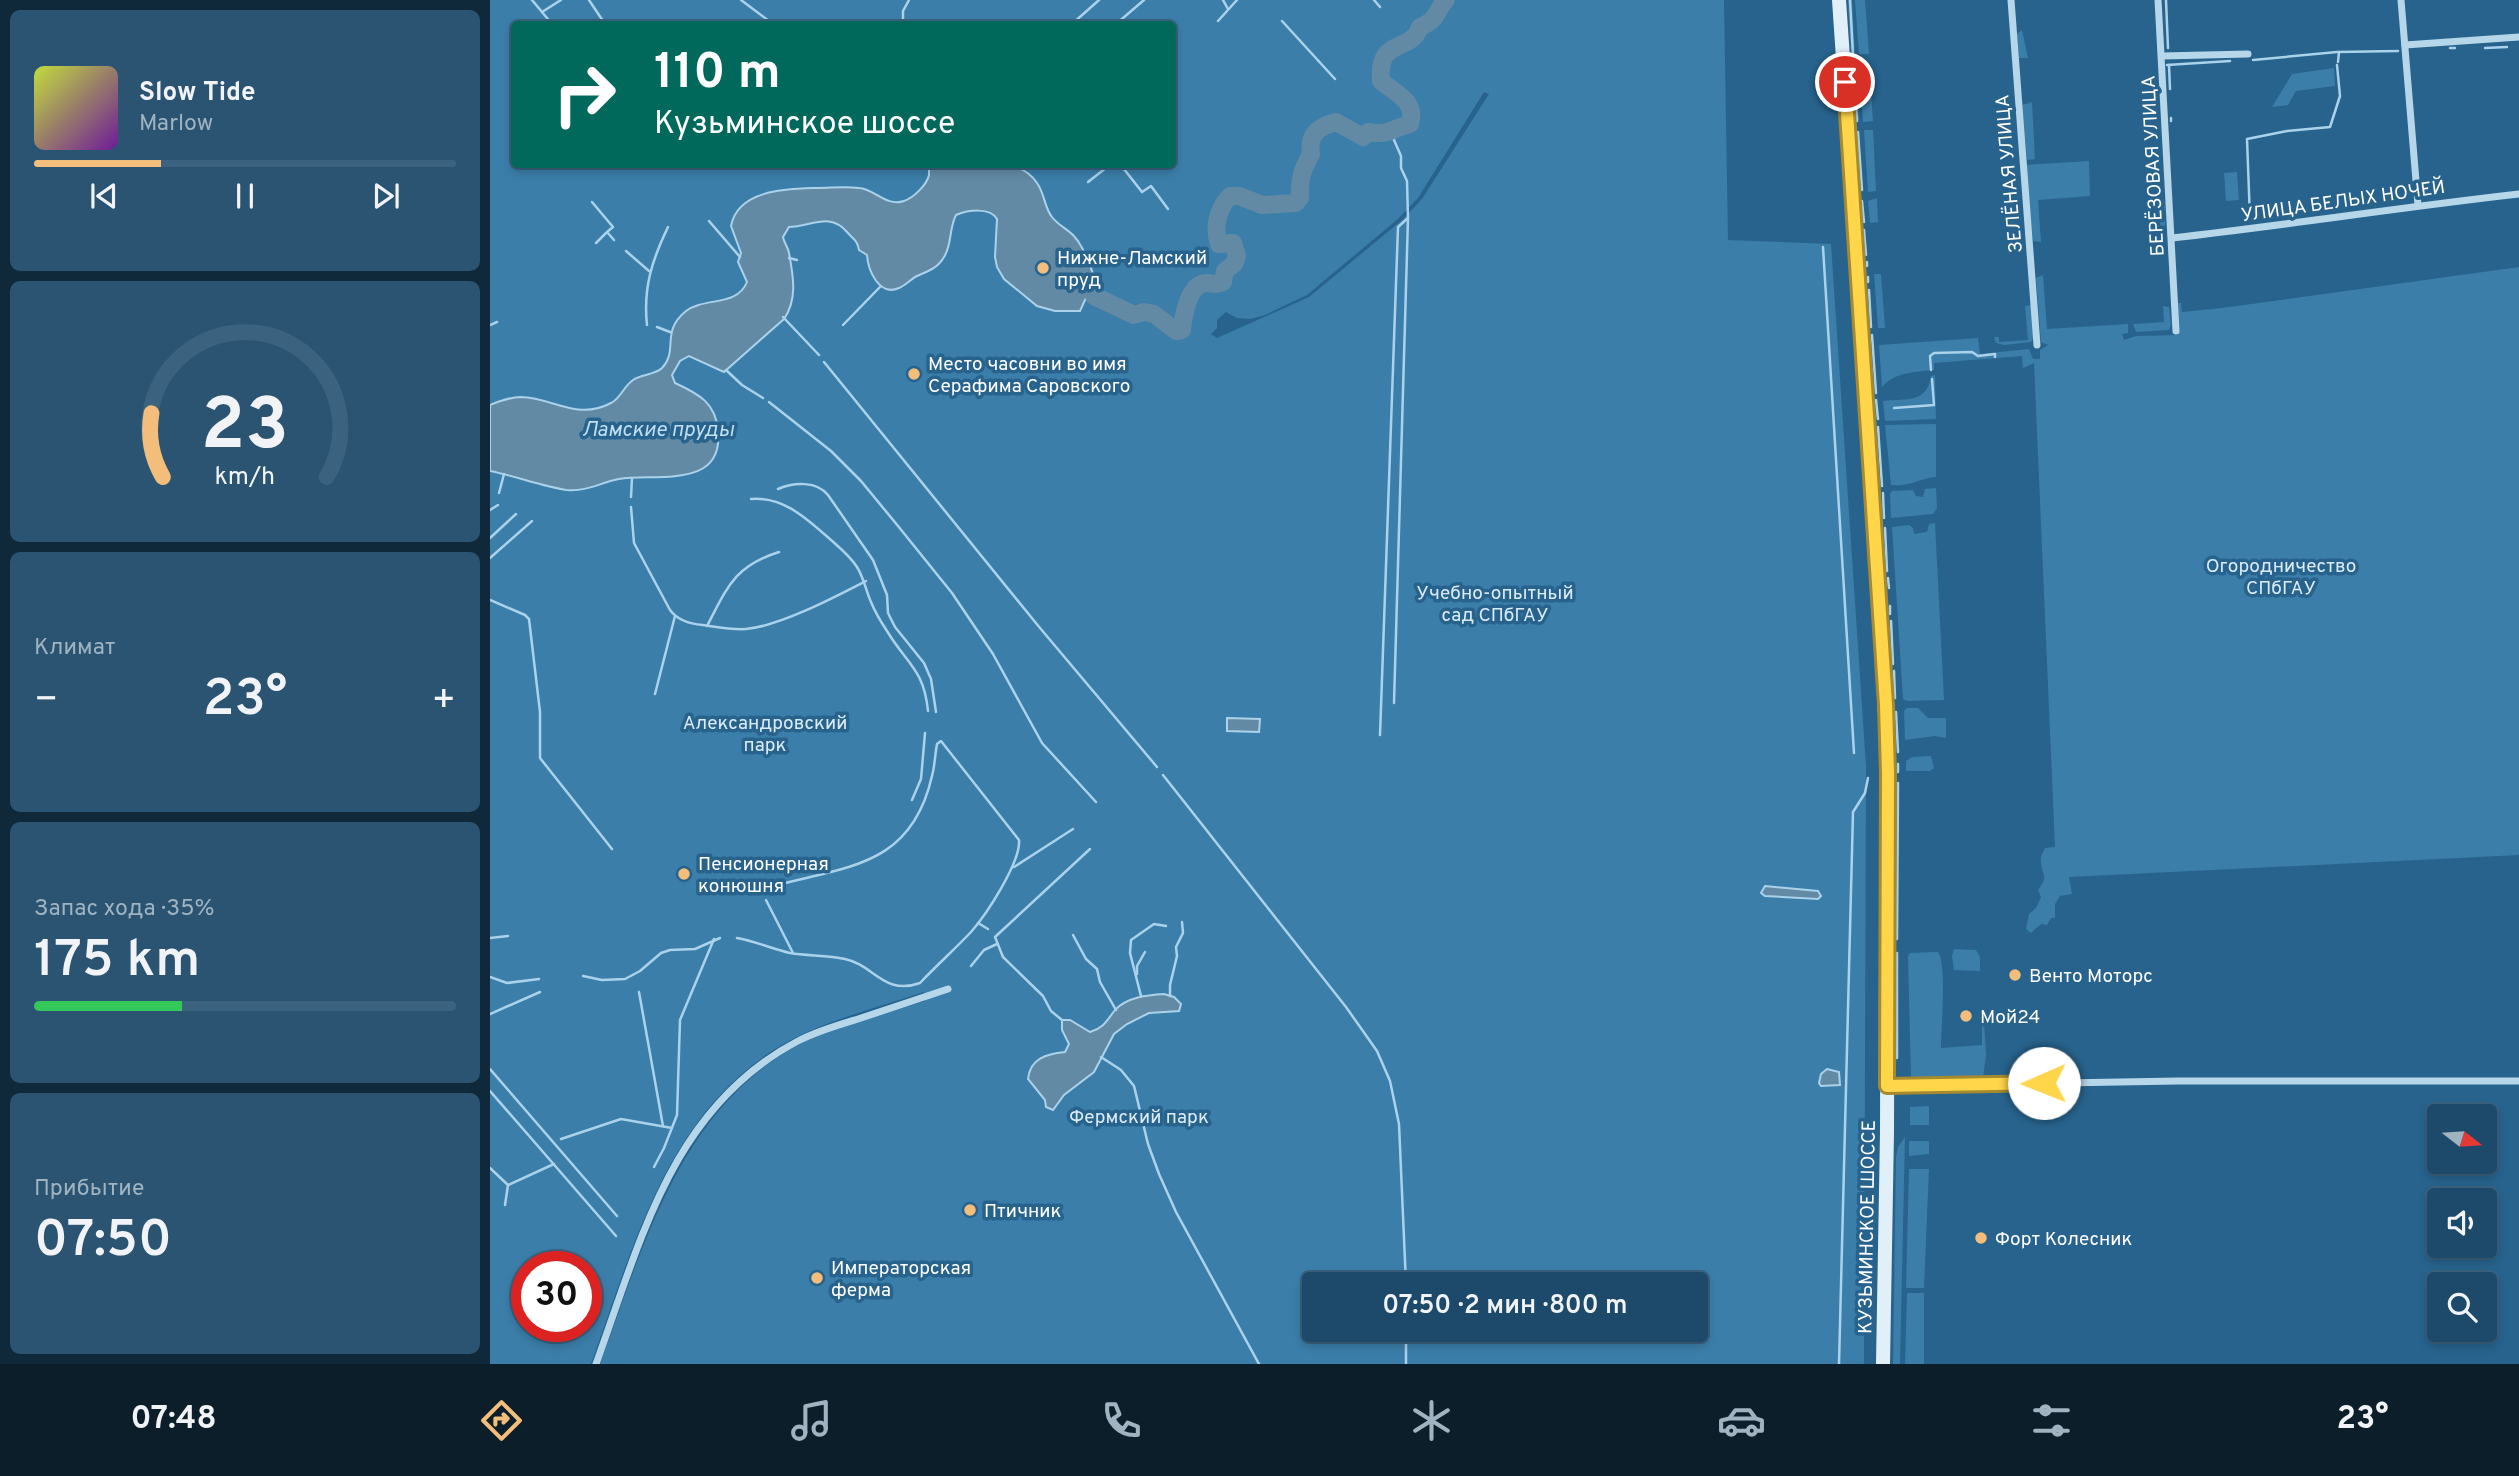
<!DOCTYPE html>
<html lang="ru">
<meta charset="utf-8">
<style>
:root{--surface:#1d4a6a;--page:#2a5472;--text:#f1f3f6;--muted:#a0b3c1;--line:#3b627e;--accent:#f3be7b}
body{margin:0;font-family:Overpass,sans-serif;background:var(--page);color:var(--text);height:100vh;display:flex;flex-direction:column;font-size:26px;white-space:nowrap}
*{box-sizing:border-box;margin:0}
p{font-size:23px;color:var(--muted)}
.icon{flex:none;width:38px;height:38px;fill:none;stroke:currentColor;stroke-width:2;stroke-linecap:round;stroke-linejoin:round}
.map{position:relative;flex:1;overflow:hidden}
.details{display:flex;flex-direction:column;gap:10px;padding:10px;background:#10293a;width:490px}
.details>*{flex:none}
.hud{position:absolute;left:21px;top:21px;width:665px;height:147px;border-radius:7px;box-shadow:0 4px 10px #0003,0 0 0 2px var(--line);background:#00695c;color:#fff;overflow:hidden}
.needle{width:46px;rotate:107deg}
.fabs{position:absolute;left:1937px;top:1104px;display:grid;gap:14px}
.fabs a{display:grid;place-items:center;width:70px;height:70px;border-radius:7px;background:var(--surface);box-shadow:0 4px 10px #0003,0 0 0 2px var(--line);font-size:35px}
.speed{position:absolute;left:21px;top:1251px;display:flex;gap:14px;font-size:35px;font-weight:700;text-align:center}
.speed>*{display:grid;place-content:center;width:91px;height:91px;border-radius:50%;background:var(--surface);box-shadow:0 4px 10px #0003,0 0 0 2px var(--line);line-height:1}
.speed .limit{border:10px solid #d22;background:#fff;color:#111}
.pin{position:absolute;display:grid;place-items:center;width:60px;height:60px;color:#fff;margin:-30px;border:4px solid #fff;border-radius:50%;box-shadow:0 2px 7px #0007}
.me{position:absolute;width:77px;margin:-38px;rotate:269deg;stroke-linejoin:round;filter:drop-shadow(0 0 5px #0008)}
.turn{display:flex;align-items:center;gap:24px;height:147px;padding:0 28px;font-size:32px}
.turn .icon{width:91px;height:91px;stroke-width:2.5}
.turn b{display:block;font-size:49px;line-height:60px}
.big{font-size:52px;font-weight:600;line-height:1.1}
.details .card{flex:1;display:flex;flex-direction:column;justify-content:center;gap:10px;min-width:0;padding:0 24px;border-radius:10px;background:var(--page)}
.details .dial{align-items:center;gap:0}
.dial svg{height:182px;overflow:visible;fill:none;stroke:var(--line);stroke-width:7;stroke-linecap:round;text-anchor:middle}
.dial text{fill:var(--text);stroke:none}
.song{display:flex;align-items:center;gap:21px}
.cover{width:84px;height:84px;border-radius:10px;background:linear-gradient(135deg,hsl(70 70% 55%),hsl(280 70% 35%))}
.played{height:7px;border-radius:4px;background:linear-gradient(90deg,var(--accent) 30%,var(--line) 30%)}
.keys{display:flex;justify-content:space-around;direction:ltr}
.heat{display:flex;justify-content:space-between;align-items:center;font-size:38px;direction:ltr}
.charge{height:10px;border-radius:5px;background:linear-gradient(90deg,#34c759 35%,var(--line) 0)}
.trip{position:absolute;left:812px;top:1272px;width:406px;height:70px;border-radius:7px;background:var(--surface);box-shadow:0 4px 10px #0003,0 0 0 2px var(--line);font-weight:600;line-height:70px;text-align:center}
.tabs{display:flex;height:112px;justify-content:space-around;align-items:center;background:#0c1e2a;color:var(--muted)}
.tabs .icon{width:49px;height:49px}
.tabs .active{color:var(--accent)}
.tabs b{font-size:32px;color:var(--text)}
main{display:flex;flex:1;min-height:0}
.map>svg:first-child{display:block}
.green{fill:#3b7ea9;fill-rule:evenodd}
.water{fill:#628aa5;stroke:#abd2eb;stroke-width:2}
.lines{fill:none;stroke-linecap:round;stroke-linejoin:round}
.stream{stroke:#abd2eb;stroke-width:2.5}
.river{stroke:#628aa5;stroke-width:18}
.minor{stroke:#b6d6ea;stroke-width:7}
.secondary{stroke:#e1eff9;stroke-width:14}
.route-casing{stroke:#a68a30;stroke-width:18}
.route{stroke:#ffd54a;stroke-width:12}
.poi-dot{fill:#f3be7b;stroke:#27638d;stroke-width:2.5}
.labels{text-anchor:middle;stroke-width:7;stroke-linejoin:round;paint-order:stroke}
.street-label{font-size:19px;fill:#fff;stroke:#27638d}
.poi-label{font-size:19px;fill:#fff;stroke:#27638d;text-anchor:start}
.park-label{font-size:19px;fill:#dbecf8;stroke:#27638d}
.water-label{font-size:21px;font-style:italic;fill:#c2dff1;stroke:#27638d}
</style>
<main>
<section class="details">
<div class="card">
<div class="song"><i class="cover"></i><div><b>Slow Tide</b><p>Marlow</p></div></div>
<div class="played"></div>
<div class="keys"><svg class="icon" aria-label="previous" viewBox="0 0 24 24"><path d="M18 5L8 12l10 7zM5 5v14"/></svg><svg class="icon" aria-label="pause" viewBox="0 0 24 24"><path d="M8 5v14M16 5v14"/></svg><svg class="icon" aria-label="next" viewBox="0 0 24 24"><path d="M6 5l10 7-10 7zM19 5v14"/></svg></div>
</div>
<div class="card dial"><svg viewBox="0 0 100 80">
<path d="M14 69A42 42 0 1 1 86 69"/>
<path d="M14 69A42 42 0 0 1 9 41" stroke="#f3be7b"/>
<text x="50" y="56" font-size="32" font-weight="700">23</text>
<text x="50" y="72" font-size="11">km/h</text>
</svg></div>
<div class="card"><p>Климат</p>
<div class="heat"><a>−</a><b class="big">23°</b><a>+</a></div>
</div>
<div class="card"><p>Запас хода · 35%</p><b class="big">175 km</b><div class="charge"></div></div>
<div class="card"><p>Прибытие</p><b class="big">07:50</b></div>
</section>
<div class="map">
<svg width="2029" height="1364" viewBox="0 0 2029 1364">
<rect width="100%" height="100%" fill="#27638d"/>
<g class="green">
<path d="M0 0H1234L1238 240 1341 244 1376 766 1374 1364H110C154 1245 190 1108 310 1044 348 1024 394 1014 435 1001L434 992C389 1007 340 1019 299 1041 179 1106 144 1245 101 1364H0ZM24 24H682V164H24ZM994 92 999 94 932 199 911 221 819 297 727 338 721 334 727 328V320L736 312 747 318 760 319 775 315 817 295 908 219 928 198ZM37 1267H96V1326H37ZM824 1284H1206V1330H824Z"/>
<polygon points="1358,0 1362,0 1365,55 1361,56"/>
<polygon points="1365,0 1375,0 1379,54 1369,54"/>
<polygon points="1532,30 1538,58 1529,58 1527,34"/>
<polygon points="1369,62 1379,62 1383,121 1373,122"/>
<polygon points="1362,63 1366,63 1369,120 1365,121"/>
<polygon points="1844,68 1845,86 1806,91 1798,105 1782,107 1802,74"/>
<polygon points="1542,102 1545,159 1537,160 1532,105"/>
<polygon points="1374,130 1383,130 1386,191 1378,192"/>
<polygon points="1599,161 1600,196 1548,200 1551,242 1543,241 1535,165"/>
<polygon points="1747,172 1749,200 1736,201 1734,173"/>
<polygon points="1387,198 1388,222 1380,223 1378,201"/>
<polygon points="1675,202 1675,227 1667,227 1666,203"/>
<path d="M2029 267V855L1579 877 1582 894 1570 896 1565 904V918H1561L1557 925 1551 924 1541 933 1536 929 1539 914 1546 908 1551 897 1548 890C1560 875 1551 875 1551 861 1550 856 1553 853 1555 848L1565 847 1544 363 1533 368 1532 356 1444 363V370C1425 372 1405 372 1392 387L1389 345 1488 338 1490 354 1539 349 1543 359H1550V350L1558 345 1551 342 1546 278 1553 275 1557 329 1638 324V333L1632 334 1634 340 1646 336 1688 335V303H1691L1692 312 1732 308Z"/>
<polygon points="1384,274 1391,274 1395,328 1388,328"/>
<polygon points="1541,305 1544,337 1541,342 1514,345 1506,343 1504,337 1509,337 1509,342 1538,340 1535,306"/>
<polygon points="1673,306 1679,307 1681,325 1679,330 1646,332 1643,324 1674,322"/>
<path d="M1445 375 1446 419 1395 421 1393 401C1416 398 1437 404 1441 376Z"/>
<path d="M1446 424V477C1430 478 1420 487 1401 485L1395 425Z"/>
<polygon points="1446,488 1447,508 1443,514 1401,518 1400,494 1402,491 1423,490 1426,496 1433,497 1435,489"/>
<polygon points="1445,523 1454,700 1417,701 1413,699 1402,527 1419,525 1423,528 1424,534 1437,532 1439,524"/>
<polygon points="1417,708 1428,708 1438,718 1456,718 1456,738 1445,736 1415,740 1414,711"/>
<polygon points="1441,756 1444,768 1440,771 1416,771 1416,761 1422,757"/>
<polygon points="1464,949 1486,950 1490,957 1490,971 1464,970 1462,956"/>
<path d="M1448 952C1457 963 1451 1030 1451 1048L1492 1045V1021H1494L1496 1055 1493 1078C1479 1078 1429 1081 1421 1078L1418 956 1420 953Z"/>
<polygon points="1439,1106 1439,1125 1420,1125 1420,1107"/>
<polygon points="1415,1137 1410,1364 1403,1364 1406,1157 1408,1147"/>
<polygon points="1419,1141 1439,1141 1439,1154 1419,1156"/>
<polygon points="1419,1169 1439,1169 1434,1288 1416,1288"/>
<polygon points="1417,1293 1434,1293 1434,1364 1415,1364"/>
</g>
<g class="water">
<path d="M456 164C485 164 529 155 547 183 555 194 554 207 562 217 568 225 576 228 583 235 594 246 598 263 605 278L590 311H565L547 306 514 279 507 267 505 257 507 219C500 207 478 210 466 215 459 228 462 245 454 257 448 268 438 271 427 276 421 279 415 286 409 288 389 297 378 270 377 255L369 250C368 241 363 239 357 232 340 212 322 226 299 227L293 237C294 243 298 247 299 253 303 275 308 299 294 319L234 372 199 356 190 361 182 375 185 383C209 394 226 403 228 431 234 490 165 473 129 479 112 482 96 492 77 490 51 486 26 476 0 471V405C10 401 20 397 31 397 64 398 87 421 121 403 131 398 133 387 143 380 151 374 165 375 172 368 189 350 170 332 196 311 214 297 247 307 257 282L248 262 251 253 241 226C248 189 298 189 327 188 341 188 354 186 369 188 385 189 396 207 414 201 423 198 437 185 439 175 439 171 439 168 439 165L451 166Z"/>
<polygon points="737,718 770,719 769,732 737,731"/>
<polygon points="1275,886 1328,891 1331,896 1328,899 1275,896 1271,893"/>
<path d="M674 994 684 997 691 1004 689 1011 659 1013 637 1024 624 1034 604 1072 574 1095 563 1110 556 1107 555 1100 538 1079C540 1058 557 1054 575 1052L579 1044 572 1030V1020H580L600 1032C614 1028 617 1020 625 1010 637 997 658 995 674 994Z"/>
<polygon points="1337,1069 1349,1072 1350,1085 1331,1086 1329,1083 1331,1074"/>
</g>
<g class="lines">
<g class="stream">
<polyline points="42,0 62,24"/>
<polyline points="99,0 115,24"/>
<polyline points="251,0 283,24"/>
<polyline points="733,0 738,9"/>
<polyline points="884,0 890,7"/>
<polyline points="1360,0 1363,55"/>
<polyline points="1676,0 1678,48"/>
<polyline points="52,12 71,0"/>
<polyline points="728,21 747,0"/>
<polyline points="792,21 845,79"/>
<polyline points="413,24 413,11 419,0"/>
<polyline points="582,24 609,0"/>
<polyline points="626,24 654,0"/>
<polyline points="1960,48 1965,48"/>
<polyline points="1995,48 2017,47"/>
<polyline points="1763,60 1847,52 1908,51"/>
<polyline points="1848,62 1849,52"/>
<polyline points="1363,63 1367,121"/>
<polyline points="1677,65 1740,61"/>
<polyline points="1679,65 1680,89"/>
<polyline points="1681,118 1681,121"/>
<polyline points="1368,132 1372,190"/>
<polyline points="630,164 652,192 661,186 678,209"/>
<polyline points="598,182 621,164"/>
<polyline points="1372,201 1374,222"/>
<polyline points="102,202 123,227 117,232 124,240"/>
<polyline points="1760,219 1757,139 1797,131 1840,127 1850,96 1847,65"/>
<polyline points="219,221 250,257"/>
<polyline points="1374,230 1376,255"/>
<polyline points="106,243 116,233"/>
<polyline points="1333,247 1364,753"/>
<polyline points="136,251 159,271"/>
<polyline points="299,258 307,260"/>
<polyline points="1377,262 1377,266"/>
<polyline points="1378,277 1378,282"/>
<polyline points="1379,290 1381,327"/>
<polyline points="293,317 329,355"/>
<polyline points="0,325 7,322"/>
<path d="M157 325C153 288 162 260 178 227"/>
<polyline points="353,325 390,287"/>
<polyline points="167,327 180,332"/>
<polyline points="1382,335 1386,393"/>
<polyline points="334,362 550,628 667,767"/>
<polyline points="236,370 252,385 273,398"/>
<polyline points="1441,370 1440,356 1444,353 1482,352 1488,356 1505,354 1505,357"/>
<polyline points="1386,400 1388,419"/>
<polyline points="279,402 341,451 371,481 408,526 462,593 503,654 552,743 606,802"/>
<polyline points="1404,408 1444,405 1442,379"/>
<polyline points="1388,427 1392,486"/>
<path d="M288 489C304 482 327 481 338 495L383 560 397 595 398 613 405 627 434 663 441 679 446 712"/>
<polyline points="9,493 14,474"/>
<polyline points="1393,493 1394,518"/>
<polyline points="141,497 142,478"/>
<path d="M261 499C294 496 318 520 341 540 350 548 360 556 367 567 374 578 376 591 381 602 385 612 391 622 397 631 416 663 434 669 438 711"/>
<path d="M141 507 144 543 180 610C188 621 200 624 213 625 227 627 242 630 256 629 290 626 345 597 376 581"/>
<polyline points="0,510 8,505"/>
<polyline points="1395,528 1397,571"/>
<polyline points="0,538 26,514"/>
<polyline points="0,558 42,521"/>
<polyline points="1398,578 1399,588"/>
<polyline points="0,600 35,615 39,619 50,712 50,758 122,849"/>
<polyline points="1400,606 1400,614"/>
<polyline points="1401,621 1403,664"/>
<path d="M217 626C237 588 244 566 289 552"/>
<polyline points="1404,671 1405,698"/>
<polyline points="165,694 185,616"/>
<polyline points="904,703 918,218 917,181 911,168 911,156 904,140 905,131"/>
<polyline points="1406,712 1408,752"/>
<polyline points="890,735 908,227 918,218"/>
<polyline points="1408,764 1408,772"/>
<polyline points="673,775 856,1007 887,1051 900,1081 909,1124 916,1284"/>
<polyline points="422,800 431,779 435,733"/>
<polyline points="524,867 583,829"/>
<polyline points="276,900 303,953"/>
<polyline points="488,923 498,929"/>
<polyline points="583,935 596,959 607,969 610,982 626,1010"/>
<polyline points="0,938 18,936"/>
<path d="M247 938C265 941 282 949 300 953 318 956 337 955 355 959 384 965 394 996 430 983 447 965 465 949 481 932 496 915 531 862 529 840L451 741 447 744C445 754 445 765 442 776 421 868 356 866 280 887"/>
<polyline points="1407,939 1408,783"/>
<polyline points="481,966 494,950 507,944"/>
<polyline points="647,974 647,966 655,952"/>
<polyline points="93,976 112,980 135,979 150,971 171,953 180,950 205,949 230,938"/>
<polyline points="0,977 17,983 49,979"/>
<polyline points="149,992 173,1126"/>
<polyline points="651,996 640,953 641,940 664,924 676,926"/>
<polyline points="680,996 680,985 687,956 686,947 693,933 692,922"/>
<polyline points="0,1014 50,992"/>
<polyline points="572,1020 561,1011 553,996 513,957 505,937 600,849"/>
<polyline points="611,1057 631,1070 644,1086 658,1144 669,1174 686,1212 769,1364"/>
<polyline points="1407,1058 1407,953"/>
<polyline points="0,1069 127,1216"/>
<polyline points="0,1091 126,1236"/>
<polyline points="71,1139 131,1119 182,1128"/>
<polyline points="164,1167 174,1148 187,1115 190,1020 224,939"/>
<polyline points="0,1168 18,1185"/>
<polyline points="15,1205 18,1185 64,1164"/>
<polyline points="916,1364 916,1330"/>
<polyline points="1349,1364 1363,812 1375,793 1378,778"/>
</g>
<path class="river" d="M604 296 644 315 654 312 664 314 686 331 692 330C693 318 698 284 716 283 724 283 726 286 733 282L735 271 744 264 747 256 743 243 729 244C723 228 728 208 740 196H749L772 205 806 203 810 198C809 180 812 170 821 154 818 134 828 127 846 122L873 137 879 132C899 136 902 128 920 124 927 101 906 94 891 81 887 36 921 54 930 27 949 19 944 13 956 0"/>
<g class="minor">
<polyline points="1521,0 1547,345"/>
<polyline points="1668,0 1686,331"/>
<polyline points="1911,0 1928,205"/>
<polyline points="1915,45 2029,37"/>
<polyline points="1672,56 1758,54"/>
<path d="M1682 238C1798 225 1913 207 2029 194"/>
<polyline points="1397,1086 1688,1081 2029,1081"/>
<path d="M106 1364C151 1240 182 1107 308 1041 327 1031 348 1025 368 1019 398 1009 428 999 458 989"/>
</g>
<polyline class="secondary" points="1349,0 1385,524 1398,773 1397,1132 1393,1364"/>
</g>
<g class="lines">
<g class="route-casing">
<polyline id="route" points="1355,82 1396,705 1398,773 1397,1086 1554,1083"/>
</g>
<use href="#route" class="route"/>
</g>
<g class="poi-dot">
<circle cx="553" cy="268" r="7"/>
<circle cx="424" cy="374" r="7"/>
<circle cx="194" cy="874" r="7"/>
<circle cx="1525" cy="975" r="7"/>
<circle cx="1476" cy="1016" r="7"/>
<circle cx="480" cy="1210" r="7"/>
<circle cx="1491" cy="1238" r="7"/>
<circle cx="327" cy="1278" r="7"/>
</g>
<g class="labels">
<g class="street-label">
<text transform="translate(1662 166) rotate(-93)" y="7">БЕРЁЗОВАЯ УЛИЦА</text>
<text transform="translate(1518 174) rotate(-95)" y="7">ЗЕЛЁНАЯ УЛИЦА</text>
<text transform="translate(1853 200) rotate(-8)" y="7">УЛИЦА БЕЛЫХ НОЧЕЙ</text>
<text transform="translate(1376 1227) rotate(-89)" y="7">КУЗЬМИНСКОЕ ШОССЕ</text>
</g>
<g class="poi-label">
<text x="567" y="264">Нижне-Ламский<tspan x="567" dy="22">пруд</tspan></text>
<text x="438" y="370">Место часовни во имя<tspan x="438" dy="22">Серафима Саровского</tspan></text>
<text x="208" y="870">Пенсионерная<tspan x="208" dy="22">конюшня</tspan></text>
<text x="1539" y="982">Венто Моторс</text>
<text x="1490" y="1023">Мой24</text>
<text x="494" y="1217">Птичник</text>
<text x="1505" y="1245">Форт Колесник</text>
<text x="341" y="1274">Императорская<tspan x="341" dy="22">ферма</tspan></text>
</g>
<g class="park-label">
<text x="1791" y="572">Огородничество<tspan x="1791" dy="22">СПбГАУ</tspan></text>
<text x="1005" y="599">Учебно-опытный<tspan x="1005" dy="22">сад СПбГАУ</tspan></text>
<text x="275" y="729">Александровский<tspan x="275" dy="22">парк</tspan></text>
<text x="649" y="1123">Фермский парк</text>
</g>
<g class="water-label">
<text x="168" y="436">Ламские пруды</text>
</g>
</g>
</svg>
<div class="fabs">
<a><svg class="needle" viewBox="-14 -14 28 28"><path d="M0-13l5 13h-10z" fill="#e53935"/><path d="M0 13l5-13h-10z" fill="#a0b3c1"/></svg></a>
<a><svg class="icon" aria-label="sound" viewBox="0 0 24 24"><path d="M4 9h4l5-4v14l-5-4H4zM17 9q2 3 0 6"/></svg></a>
<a><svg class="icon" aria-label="search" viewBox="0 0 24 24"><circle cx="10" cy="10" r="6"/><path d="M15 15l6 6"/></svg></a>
</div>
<div class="speed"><div class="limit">30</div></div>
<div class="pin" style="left:1355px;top:82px;background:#d93025"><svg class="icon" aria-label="arrive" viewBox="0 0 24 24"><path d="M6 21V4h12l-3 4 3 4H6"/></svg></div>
<svg class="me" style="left:1554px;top:1083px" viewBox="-20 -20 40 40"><circle r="19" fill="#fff"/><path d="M0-13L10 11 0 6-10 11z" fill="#ffd54a"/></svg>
<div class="trip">07:50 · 2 мин · 800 m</div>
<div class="hud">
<div class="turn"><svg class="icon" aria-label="right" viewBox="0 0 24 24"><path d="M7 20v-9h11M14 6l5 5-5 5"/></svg><div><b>110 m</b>Кузьминское шоссе</div></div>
</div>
</div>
</main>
<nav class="tabs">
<b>07:48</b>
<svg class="icon active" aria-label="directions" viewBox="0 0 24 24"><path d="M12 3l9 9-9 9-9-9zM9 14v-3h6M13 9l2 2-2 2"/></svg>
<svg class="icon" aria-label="music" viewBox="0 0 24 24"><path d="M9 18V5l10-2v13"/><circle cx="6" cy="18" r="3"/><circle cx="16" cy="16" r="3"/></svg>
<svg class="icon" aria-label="phone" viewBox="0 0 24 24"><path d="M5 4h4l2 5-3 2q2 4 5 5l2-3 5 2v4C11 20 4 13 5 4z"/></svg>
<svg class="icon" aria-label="climate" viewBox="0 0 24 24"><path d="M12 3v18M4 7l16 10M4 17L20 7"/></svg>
<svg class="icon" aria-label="car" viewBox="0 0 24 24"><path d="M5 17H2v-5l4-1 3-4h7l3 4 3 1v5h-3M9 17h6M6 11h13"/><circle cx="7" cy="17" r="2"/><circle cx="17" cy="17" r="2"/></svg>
<svg class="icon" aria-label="filters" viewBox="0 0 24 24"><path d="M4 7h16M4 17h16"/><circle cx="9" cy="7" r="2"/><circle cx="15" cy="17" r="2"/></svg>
<b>23°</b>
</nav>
